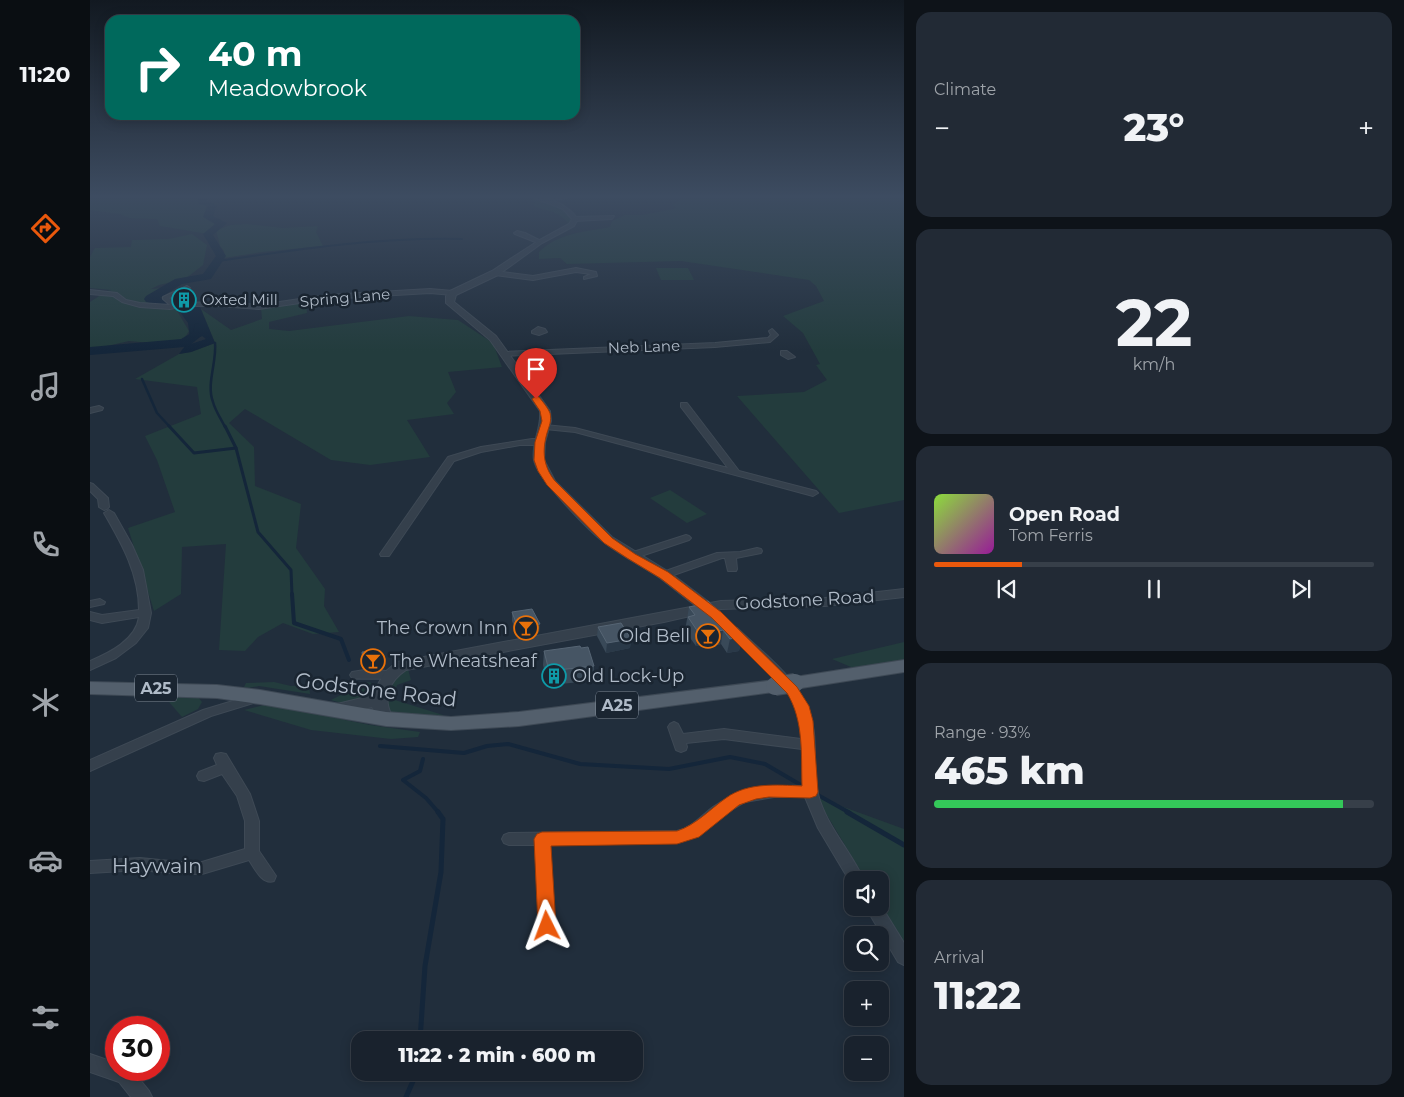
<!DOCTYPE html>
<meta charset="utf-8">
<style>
:root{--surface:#19222d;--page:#222a35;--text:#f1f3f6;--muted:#9fa4aa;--line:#373f49;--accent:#ea580c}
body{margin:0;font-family:Montserrat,sans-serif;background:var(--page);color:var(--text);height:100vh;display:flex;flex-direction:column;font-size:19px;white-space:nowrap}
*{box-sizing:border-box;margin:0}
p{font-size:16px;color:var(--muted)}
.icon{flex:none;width:28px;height:28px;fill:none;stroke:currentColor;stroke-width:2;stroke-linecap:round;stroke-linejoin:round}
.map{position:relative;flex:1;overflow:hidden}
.side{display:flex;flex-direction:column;gap:12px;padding:12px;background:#0e1319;width:500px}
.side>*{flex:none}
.top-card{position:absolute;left:15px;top:15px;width:475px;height:105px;border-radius:15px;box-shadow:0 2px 12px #0003,0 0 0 1px var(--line);background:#00695c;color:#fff;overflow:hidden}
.controls{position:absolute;left:754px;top:871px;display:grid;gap:10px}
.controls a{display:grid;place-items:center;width:45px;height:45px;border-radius:10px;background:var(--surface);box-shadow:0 2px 12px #0003,0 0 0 1px var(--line);font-size:25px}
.speed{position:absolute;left:15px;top:1016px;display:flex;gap:10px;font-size:25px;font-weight:700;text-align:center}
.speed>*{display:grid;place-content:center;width:65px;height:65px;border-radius:50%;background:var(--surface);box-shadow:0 2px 12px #0003,0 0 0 1px var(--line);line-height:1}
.speed .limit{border:8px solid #d22;background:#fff;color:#111}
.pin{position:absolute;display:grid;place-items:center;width:42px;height:42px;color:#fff;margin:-51px -21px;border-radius:50% 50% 50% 0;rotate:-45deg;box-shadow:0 0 5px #0007}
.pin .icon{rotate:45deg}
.me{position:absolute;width:55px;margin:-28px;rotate:357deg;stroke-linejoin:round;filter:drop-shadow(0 0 4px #0008)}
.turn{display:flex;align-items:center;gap:18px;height:105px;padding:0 20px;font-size:22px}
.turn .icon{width:65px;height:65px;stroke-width:2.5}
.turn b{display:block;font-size:35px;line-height:42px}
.big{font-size:38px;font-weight:800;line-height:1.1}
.side .widget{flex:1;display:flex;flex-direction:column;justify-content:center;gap:8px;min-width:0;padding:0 18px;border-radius:15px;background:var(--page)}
.side .dial{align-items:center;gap:0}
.dial b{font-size:65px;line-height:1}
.song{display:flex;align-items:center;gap:15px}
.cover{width:60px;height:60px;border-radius:8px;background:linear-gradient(135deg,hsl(90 70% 55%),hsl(300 70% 35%))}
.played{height:5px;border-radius:2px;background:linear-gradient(90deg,var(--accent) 20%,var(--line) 20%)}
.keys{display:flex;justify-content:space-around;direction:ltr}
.heat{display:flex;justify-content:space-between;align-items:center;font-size:28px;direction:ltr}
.charge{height:8px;border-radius:4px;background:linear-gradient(90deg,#34c759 93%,var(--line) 0)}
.trip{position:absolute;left:261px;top:1031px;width:292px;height:50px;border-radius:15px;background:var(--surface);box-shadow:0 2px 12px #0003,0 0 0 1px var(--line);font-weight:800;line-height:50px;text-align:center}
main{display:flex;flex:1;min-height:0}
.dock{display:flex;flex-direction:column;width:90px;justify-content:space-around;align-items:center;background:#0a0e12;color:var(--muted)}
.dock .icon{width:35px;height:35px}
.dock .on{color:var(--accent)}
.dock b{font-size:22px;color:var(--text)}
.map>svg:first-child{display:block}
.green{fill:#233c3d}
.water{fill:#14263a}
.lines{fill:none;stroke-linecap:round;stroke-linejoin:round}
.stream-far4{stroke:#14263a;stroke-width:2}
.stream-far3{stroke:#14263a;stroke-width:2.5}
.stream-far2{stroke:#14263a;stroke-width:3}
.stream-far1{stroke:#14263a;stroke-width:4}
.stream{stroke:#14263a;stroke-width:5}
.river{fill:#14263a;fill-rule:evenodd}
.minor-casing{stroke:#3e4955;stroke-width:2}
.tertiary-casing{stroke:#3e4955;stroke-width:2}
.primary-casing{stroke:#3e4955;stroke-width:2}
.minor{fill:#35404c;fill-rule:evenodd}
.tertiary{fill:#35404c;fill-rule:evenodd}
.primary{fill:#535f6c;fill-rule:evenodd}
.primary-bridge-casing{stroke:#3e4955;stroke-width:20;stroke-linecap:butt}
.primary-bridge{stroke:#535f6c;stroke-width:18}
.wall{fill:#394958}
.shaded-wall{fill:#2a3948}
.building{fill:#465564;stroke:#566574}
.route{fill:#ea580c;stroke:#983908}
.labels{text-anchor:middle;stroke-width:5;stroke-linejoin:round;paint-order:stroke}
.far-street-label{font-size:15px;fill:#b0bbc8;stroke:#1a2531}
.far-poi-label{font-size:15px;fill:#b0bbc8;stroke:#1a2531;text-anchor:start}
.shield{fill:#1a2531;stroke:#838e9b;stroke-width:1}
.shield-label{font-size:16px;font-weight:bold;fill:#b0bbc8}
.street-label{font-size:18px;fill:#b0bbc8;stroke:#1a2531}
.poi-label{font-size:18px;fill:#b0bbc8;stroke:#1a2531;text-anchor:end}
.near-street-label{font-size:21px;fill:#b0bbc8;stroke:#1a2531}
</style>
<main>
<nav class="dock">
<b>11:20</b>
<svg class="icon on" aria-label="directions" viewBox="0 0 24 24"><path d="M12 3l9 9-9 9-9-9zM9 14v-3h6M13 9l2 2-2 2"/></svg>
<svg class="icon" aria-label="music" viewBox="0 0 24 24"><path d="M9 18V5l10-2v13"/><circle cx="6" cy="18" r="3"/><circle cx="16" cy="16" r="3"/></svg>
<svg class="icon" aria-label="phone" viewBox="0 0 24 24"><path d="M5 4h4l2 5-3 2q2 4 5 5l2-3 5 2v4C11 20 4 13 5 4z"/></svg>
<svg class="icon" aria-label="climate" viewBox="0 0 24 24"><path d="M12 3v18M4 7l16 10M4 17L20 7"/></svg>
<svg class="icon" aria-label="car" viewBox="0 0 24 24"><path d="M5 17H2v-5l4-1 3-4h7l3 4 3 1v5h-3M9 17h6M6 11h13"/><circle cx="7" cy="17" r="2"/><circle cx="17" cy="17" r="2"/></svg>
<svg class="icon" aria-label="filters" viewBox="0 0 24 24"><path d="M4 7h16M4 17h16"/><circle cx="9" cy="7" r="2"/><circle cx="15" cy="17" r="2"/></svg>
</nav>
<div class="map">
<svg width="814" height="1097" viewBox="0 0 814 1097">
<rect width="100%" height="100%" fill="#212e3c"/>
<g class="green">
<polygon points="0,197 113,197 112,202 122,205 118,217 132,223 118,234 70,226 67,219 39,218 30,214 0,210"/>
<path d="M437 197 475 210 481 217V224L478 223C470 212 457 210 444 207L445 202Z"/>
<path d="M593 197H814V500L749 513 647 396 714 392 737 380 726 365 730 364 713 333 693 316 734 301 726 286 719 280 591 261 477 264 470 258 449 259V252C468 233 495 232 520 227L522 221 535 215H553L587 208 582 205Z"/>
<polygon points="157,224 193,228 228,226 226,232 233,246 172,252 134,258 134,251 130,246 126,230 141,225"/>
<polygon points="102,234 117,245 113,265 95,279 69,285 61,289 73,288 60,297 78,304 71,308 86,309 99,331 94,339 71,344 39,341 0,350 0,302 17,291 22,290 0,288 0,257 5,248 41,247 42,240 79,239"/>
<polygon points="566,268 598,268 604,280 571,280"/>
<polygon points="216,302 217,313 179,322 179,329 199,331 319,316 368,320 403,343 412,367 358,372 366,392 357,403 364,414 317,420 340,457 280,465 241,460 155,409 139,423 164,447 165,486 211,504 206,548 235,589 234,606 249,632 223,634 193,623 168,637 155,651 129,650 136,544 92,547 91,594 64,611 38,528 85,512 67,460 55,436 111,414 107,387 45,379 89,354 101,352 125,343 111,309 141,330 172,319 171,308"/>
<polygon points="580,490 617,514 597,523 560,498"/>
<polygon points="814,642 814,661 768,670 742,659"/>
<path d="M318 669 321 680 307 685 304 694 305 700 353 715 352 718 301 712 296 706C297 691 303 675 318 669Z"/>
<polygon points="184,682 201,686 219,685 220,694 169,686 158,688 154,687 156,683"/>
<path d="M277 682 287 684C279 702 260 707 241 700Z"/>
<polygon points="73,695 108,697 112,702 108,709 92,717"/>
<polygon points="178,704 280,725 330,732 328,737 301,739 221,730 154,710"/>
<polygon points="726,797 814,829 814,943 790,903 790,880 776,880"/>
</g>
<polygon class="water" points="99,307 110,307 125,343 101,352 89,354 95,346 116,339 112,336 94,343 100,338 98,323 87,308"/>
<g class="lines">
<path class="stream-far4" d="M128 261C209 249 290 237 372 239"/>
<g class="stream-far3">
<path d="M125 343C127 362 116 384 123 402 125 410 131 419 135 427"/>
<polyline points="52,379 67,413 80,427"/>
</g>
<g class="stream-far2">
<polyline points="79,426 104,453 146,448"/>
<polyline points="135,426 146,448 168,532 201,570 202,595"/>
</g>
<g class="stream-far1">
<polyline points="202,594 204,623 251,639 259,660"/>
<polyline points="290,746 374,753 397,746 418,744 490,764 579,769 640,757 675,764 716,788"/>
<polyline points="333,759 330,771 313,780 336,798 349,813"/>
<polyline points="726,794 760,813"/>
</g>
<g class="stream">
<polyline points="757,812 814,845"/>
<polyline points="330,1040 335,966 351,872 353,819 348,812"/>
<polyline points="316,1097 327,1072"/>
</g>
<g class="river">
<polygon points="108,197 117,197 117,201 127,205 123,216 137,223 123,235 136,256 121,279 92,284 70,298 85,302 87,305 85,308 81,309 56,302 54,299 56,296 85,279 113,274 126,256 113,234 125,224 113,217 117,206 109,204"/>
<polygon points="109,323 115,327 115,333 99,346 94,347 0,355 0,347 91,339 103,332 105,324"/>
</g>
<g class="minor-casing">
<g id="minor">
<polygon points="467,197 481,197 453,202 451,201"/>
<polygon points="524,216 522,219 485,221 482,219 485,217"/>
<polygon points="427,231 435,233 453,242 448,243 425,234 424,233"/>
<polygon points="486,268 506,272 507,276 494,279 494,277 501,274 486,272 443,280 405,275 402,273 405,271 443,276"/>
<polygon points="97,286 100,288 95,297 91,297 91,293 79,298 89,303 129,302 169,305 237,295 340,289 363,291 366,293 363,295 340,293 237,299 169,309 129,306 95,306 80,309 50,307 32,302 23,296 0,294 0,290 27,293 36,300 50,303 80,305 73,299 73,297"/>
<polygon points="448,327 455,329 457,332 449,335 442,333 442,331"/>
<polygon points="682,329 688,335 680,342 625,347 414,356 410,354 414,352 625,343 678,338 681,335 679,331"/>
<polygon points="691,351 697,351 705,357 698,359 691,355"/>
<polygon points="591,403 597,403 649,471 726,491 728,493 723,496 485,432 455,429 451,427 455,425 485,428 638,468 591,407"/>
<polygon points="9,406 13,408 12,410 0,413 0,408"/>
<polygon points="442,439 450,439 454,442 450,445 430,445 391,452 364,461 299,556 291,556 290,554 358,457 391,447"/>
<polygon points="0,483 3,484 18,498 19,507 17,509 14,510 9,507 8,499 0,491"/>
<path d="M19 510 24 513 42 545 53 570 61 613 58 628 46 643 26 658 0 670V661C19 653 46 640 49 617L12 623 0 620V612L12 615 49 610C49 574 32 544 14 513Z"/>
<polygon points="596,535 599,536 601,538 599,540 545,558 541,559 536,556 537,554"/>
<polygon points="667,548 671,549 672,551 671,553 646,558 647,569 646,571 638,571 635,558 632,558 578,577 570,577 569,575 570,573 627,553 650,552"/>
<polygon points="10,599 15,602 14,604 0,607 0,601"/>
<path d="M643 627 647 628C679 659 719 685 724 733 726 755 723 779 730 801 740 830 761 852 774 880H762V885L728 828 715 797H684L655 802 633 815 609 834 587 843 459 844 465 926 462 931 457 933 452 931 449 926 445 845H419L414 843 412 839 414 835 419 833 587 831C602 828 611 816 623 807 650 788 681 785 713 786L712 749 634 739 596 743 597 747 596 750 591 752 586 750 578 727 580 724 584 722 588 724 593 734 634 729 711 739C711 728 710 715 705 705 692 676 661 655 639 634L637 631 639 628Z"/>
<path d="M281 669 303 672 305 675 303 678C301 679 264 679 262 678L260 675 262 672Z"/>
<polygon points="166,694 170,695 172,698 170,701 121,716 0,771 0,760 113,710"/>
<path d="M131 753 136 754 160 794 169 821V851L186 876 184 881C172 885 165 869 159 860L112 874H90L50 870 0 873V861L50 858 90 862H112L155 849V821L147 796 132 774 114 781 109 780 107 776 109 772 127 765 124 758 126 754Z"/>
<polygon points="790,904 814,943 814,965 808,962 776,908 790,908"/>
<polygon points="0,1054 26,1063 26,1070 42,1070 59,1091 62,1097 41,1097 29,1082 0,1072"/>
</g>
</g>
<g class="tertiary-casing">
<path id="tertiary" d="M442 197C461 197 477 205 488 219L484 226 452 243 408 275 366 295 364 302 406 336 460 411 461 421 455 442 454 460 465 481 522 537 579 572 620 603 631 601 735 598 814 589V597L735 606 631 609 574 622 316 670C298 682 292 699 303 718L301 722 295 724 289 722 282 707 248 715 243 713 240 709 243 705 272 698 283 693 295 672 307 662 606 606C594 597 582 587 570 578 552 566 532 556 515 543 500 532 446 477 444 460 441 443 452 428 450 411L400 340 356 303V296L360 291 402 271 448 241 479 224 482 219 473 209Z"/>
</g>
<g class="primary-casing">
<g id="primary">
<polygon points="814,660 814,672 705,689 699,687 696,683 699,679 705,677"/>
<polygon points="685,680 691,681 694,686 691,691 429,726 361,730 296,726 170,704 127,698 0,694 0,682 127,685 170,690 296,712 361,717 429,712"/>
</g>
</g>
<use href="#minor" class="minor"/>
<use href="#tertiary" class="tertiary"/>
<use href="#primary" class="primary"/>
<g class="primary-bridge-casing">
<polyline id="primary-bridge" points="685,686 705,683"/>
</g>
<use href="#primary-bridge" class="primary-bridge"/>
</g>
<g class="wall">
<polygon points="613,602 652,636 649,651 637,653 631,644 618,647 616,644 606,646 595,631 599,607 612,605"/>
<polygon points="422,612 450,624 449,633 428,637 422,621"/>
<polygon points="508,627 541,639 540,648 516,653 507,636"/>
<polygon points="454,651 504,666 503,681 458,685 453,665"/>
</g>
<g class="shaded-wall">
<polygon points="450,624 449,633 428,637 428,628"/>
<polygon points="619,630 616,644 606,646 608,632"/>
<polygon points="633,630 631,644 618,647 621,633"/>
<polygon points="652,636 649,651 637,653 640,639"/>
<polygon points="541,639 540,648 516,653 517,643"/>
<polygon points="281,660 282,665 273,666 273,662"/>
</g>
<g class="building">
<polygon points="618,601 640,622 652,636 640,639 633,630 621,633 619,630 608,632 598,617 605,615 599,607 614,604 613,602"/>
<polygon points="442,609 450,624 428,628 422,612"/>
<polygon points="531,623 541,639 517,643 508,627"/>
<polygon points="490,646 491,648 498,647 504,666 459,671 454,651"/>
<polygon points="280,651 281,660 273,662 272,652"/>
</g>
<linearGradient id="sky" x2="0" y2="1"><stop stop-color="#121921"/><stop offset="0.56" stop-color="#3d4c61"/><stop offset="1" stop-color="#3d4c61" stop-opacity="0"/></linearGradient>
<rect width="814" height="351" fill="url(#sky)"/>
<path class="route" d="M446 396 449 397C453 402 458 408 460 413 462 421 459 426 457 433 452 451 453 466 465 481L522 538 545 554 578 572 631 612 707 687 719 706 723 721 728 792 726 796 720 798 679 797 666 799 649 805 609 837 587 844 461 846 466 926 463 932 457 934 451 932 448 926 444 839 447 834 452 832 587 831C606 825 620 809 636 798 658 782 687 785 712 786 711 754 714 721 697 693L622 618 570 578 537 558 514 543 457 485 448 471 444 460 445 442 452 421 450 411 442 399Z"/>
<defs>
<g id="building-ring" transform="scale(1.25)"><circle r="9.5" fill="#1a2531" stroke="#0f9aa8" stroke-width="1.5"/><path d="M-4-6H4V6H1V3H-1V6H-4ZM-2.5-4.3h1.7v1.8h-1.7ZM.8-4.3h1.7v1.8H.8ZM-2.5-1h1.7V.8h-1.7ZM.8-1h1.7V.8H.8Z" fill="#0f9aa8"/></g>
<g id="bar-ring" transform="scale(1.25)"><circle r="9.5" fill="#1a2531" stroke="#e8710a" stroke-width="1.5"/><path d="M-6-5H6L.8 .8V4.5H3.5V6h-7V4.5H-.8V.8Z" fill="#e8710a"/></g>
</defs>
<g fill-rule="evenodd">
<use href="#building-ring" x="94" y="300"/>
<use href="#bar-ring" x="436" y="628"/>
<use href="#bar-ring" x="618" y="636"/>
<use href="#bar-ring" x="283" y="661"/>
<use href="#building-ring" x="464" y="676"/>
</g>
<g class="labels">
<g class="far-street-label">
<text transform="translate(255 298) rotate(-5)" y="5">Spring Lane</text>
<text transform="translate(554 347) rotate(-2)" y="5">Neb Lane</text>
</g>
<g class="far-poi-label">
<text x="112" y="305">Oxted Mill</text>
</g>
<g class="shield">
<rect x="45" y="674.5" width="42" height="27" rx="4"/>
<rect x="506" y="691.5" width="42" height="27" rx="4"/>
</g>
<g class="shield-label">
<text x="66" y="694">A25</text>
<text x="527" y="711">A25</text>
</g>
<g class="street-label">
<text transform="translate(715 600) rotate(-3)" y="6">Godstone Road</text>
</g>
<g class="poi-label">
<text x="418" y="634">The Crown Inn</text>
<text x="600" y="642">Old Bell</text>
<text x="300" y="667" text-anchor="start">The Wheatsheaf</text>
<text x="482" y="682" text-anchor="start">Old Lock-Up</text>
</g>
<g class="near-street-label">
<text transform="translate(286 690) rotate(7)" y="7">Godstone Road</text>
<text x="67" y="873">Haywain</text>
</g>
</g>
</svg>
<div class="controls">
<a><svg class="icon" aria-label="sound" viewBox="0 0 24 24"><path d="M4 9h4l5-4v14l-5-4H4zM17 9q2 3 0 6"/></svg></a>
<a><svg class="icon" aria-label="search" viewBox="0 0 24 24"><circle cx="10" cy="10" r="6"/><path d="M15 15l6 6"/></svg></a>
<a>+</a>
<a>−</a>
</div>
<div class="speed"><div class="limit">30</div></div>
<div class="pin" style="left:446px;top:399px;background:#d93025"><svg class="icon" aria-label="arrive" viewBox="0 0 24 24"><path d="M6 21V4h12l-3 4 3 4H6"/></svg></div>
<svg class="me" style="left:457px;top:926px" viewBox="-20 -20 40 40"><path d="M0-17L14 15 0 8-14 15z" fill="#ea580c" stroke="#fff" stroke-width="4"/></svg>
<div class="trip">11:22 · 2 min · 600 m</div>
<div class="top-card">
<div class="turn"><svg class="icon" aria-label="right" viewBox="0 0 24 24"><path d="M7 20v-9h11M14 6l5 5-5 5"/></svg><div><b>40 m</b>Meadowbrook</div></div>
</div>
</div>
<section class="side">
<div class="widget"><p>Climate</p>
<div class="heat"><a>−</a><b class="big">23°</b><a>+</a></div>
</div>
<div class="widget dial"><b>22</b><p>km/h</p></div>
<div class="widget">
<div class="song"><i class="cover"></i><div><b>Open Road</b><p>Tom Ferris</p></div></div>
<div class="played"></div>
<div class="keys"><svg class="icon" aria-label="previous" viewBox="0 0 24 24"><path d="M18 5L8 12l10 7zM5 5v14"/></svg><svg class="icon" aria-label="pause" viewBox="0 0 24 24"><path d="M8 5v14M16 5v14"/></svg><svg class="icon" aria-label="next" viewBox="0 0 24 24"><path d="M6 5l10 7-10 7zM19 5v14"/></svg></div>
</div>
<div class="widget"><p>Range · 93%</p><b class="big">465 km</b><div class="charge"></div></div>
<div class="widget"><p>Arrival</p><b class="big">11:22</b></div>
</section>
</main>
